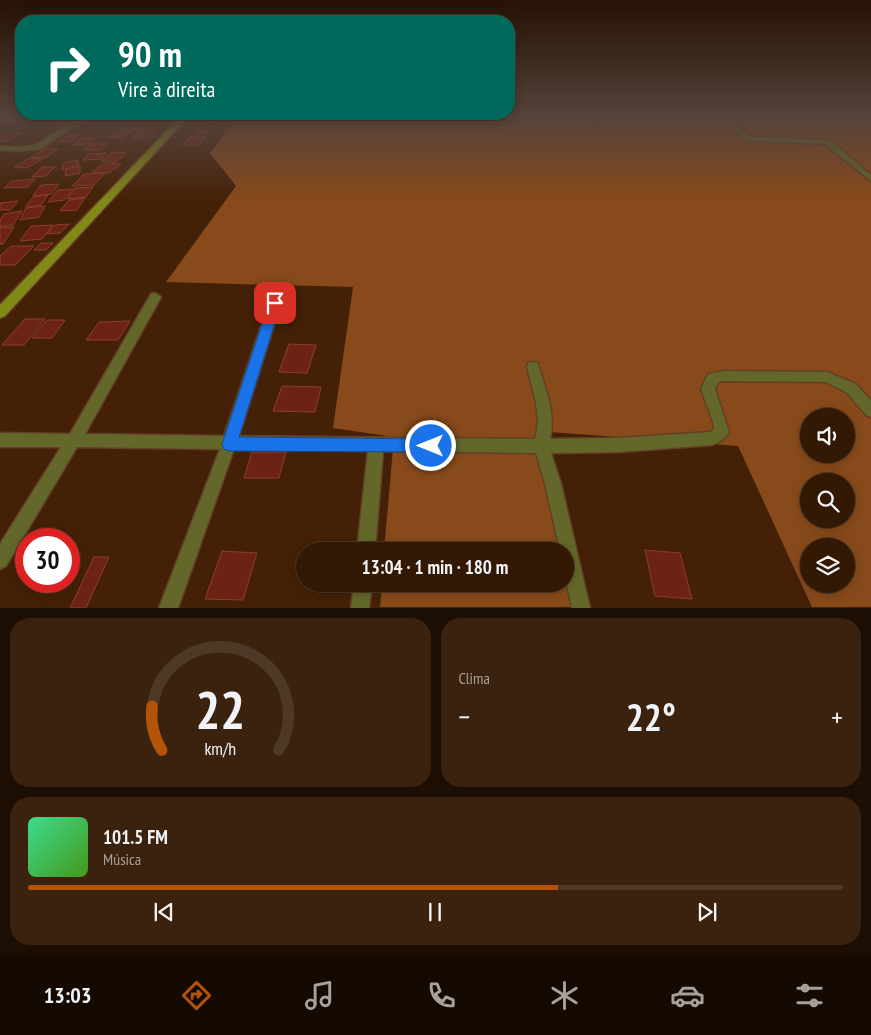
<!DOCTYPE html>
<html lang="pt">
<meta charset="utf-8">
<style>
:root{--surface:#331904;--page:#3b220e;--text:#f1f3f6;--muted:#a9a09a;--line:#4e3826;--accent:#b45309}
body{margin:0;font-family:"PT Sans Narrow",sans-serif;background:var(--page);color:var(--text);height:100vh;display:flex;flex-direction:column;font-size:19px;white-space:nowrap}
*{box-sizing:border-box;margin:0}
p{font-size:16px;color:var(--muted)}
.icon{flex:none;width:28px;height:28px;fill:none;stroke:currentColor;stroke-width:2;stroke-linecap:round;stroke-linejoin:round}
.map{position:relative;height:608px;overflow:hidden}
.details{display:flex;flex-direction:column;gap:10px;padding:10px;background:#1c0e02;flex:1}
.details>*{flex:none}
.banner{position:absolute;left:15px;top:15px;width:500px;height:105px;border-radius:20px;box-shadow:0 2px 12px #0003,0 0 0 1px var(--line);background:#00695c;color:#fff;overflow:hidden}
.tools{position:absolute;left:800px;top:408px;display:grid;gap:10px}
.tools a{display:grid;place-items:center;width:55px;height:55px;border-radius:50%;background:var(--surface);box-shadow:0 2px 12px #0003,0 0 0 1px var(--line);font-size:25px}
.speed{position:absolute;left:15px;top:528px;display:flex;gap:10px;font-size:25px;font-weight:700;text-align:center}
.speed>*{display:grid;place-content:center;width:65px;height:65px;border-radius:50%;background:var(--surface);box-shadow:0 2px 12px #0003,0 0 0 1px var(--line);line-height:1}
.speed .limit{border:8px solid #d22;background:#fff;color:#111}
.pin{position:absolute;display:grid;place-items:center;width:42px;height:42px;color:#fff;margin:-21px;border-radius:10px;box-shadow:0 2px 8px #0006}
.me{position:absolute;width:55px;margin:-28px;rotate:270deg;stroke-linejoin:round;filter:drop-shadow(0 0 4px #0008)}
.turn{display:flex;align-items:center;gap:18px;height:105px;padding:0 20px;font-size:22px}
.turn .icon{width:65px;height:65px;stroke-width:2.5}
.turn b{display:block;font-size:35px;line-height:42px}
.big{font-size:38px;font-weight:700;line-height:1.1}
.details .widget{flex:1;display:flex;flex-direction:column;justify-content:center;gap:8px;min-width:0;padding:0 18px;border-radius:20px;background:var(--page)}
.details .dial{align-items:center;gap:0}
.dial svg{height:130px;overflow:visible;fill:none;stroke:var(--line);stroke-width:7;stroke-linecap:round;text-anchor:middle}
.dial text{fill:var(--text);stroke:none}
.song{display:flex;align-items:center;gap:15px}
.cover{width:60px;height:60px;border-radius:8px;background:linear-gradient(135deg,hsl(150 70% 55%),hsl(100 70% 35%))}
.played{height:5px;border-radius:2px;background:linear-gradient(90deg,var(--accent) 65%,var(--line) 65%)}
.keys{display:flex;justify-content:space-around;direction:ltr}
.heat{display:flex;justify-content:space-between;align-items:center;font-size:28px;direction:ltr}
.details .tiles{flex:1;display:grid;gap:10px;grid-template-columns:1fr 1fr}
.widget:last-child{grid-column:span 2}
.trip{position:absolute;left:296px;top:542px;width:278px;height:50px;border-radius:25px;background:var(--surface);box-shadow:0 2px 12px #0003,0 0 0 1px var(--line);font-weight:700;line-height:50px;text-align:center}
.menu{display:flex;height:80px;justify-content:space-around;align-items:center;background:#140a02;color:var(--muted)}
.menu .icon{width:35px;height:35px}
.menu .selected{color:var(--accent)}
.menu b{font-size:22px;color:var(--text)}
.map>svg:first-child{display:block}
.forest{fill:#884a1a;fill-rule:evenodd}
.building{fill:#6d2314;stroke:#8b3e2d}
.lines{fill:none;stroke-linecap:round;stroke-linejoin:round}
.street-casing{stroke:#623f26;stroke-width:3}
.secondary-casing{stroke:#623f26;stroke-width:3}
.street{fill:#63682a;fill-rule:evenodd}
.secondary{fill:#828a17;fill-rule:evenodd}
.route{fill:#1a73e8;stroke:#114b97}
</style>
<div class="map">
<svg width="871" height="608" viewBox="0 0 871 608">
<rect width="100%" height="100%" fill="#442106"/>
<path class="forest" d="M238 117H543L603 121 602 117H871V607H812L738 446 550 432 574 607H380L382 584H565V551H384L394 437 333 428 353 287 166 282 236 186 210 153ZM809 416H846V454H809ZM809 481H846V519H809ZM809 546H846V584H809Z"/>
<g class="building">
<polygon points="10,117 22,117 14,122 2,122"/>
<polygon points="93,118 103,118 94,125 84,124"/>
<polygon points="57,120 70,120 60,127 46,127"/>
<polygon points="136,120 153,120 144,129 127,129"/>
<polygon points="203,125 215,126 207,133 195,132"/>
<polygon points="122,129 134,130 122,138 109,137"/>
<polygon points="140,131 155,131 148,138 132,138"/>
<polygon points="12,132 22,133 4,142 0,141 0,137"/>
<polygon points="70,134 81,134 70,142 59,142"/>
<polygon points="192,136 206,137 198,146 183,145"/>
<polygon points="80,138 94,138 88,144 74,145"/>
<polygon points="90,144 107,144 100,150 83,150"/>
<polygon points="46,148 58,149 44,158 31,157"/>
<polygon points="113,152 127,153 116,162 102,161"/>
<polygon points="106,153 102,159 83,160 88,154"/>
<polygon points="29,158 42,159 27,168 14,167"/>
<polygon points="78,160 78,166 62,170 63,163"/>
<polygon points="104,163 121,164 109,173 92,172"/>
<polygon points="80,166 80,173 65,176 66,169"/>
<polygon points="42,167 55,167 46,176 32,177"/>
<polygon points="105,173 94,185 72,186 84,174"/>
<polygon points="35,179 28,187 4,188 12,181"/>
<polygon points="59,184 52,194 33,196 41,185"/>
<polygon points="93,187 86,197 67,199 75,188"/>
<polygon points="73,189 64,200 48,202 58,190"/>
<polygon points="48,195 41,205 25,207 33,197"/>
<polygon points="85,198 77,210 60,211 69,200"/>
<polygon points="18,201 10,210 0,210 0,203"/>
<polygon points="45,206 39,217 20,220 26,208"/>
<polygon points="22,211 13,225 0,227 0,220 4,214"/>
<polygon points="69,224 60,233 47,234 55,225"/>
<polygon points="53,225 42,239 20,241 31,226"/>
<polygon points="14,227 3,244 0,244 0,228"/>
<polygon points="41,243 53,243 46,250 34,250"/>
<polygon points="11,246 34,246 15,265 0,265 0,256"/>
<polygon points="25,319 45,319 24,345 2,345"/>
<polygon points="47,320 65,320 52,338 32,338"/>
<polygon points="130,321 118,340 86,340 99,322"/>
<polygon points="289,344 316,345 307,373 279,372"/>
<polygon points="282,386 321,387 315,412 273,411"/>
<polygon points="252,452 286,452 279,478 244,478"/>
<polygon points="645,550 680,553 692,599 655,596"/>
<polygon points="222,551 257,553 243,600 205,599"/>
<polygon points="94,557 109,557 86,608 70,608"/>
</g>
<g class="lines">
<g class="street-casing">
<g id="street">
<polygon points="81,117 89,117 40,149 21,151 0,150 0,146 21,147 35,145"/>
<polygon points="721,117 728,117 747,133 753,137 830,140 871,175 871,181 825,144 749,141 741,137"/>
<path d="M155 293 161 297 85 434 224 436 269 303 275 299 281 303 239 436 535 439C542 414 533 392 527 367L528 363 533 362 538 363 539 367C546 391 556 414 550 439L618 438 710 432 714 429V425L701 389 708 374 724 371 827 372 856 384 871 401V417L866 415 846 392 826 382 724 381 718 382 715 389 729 432C726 439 719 442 712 445L618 452 551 453 561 484 590 608H572L565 577V551H560L545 484 536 453 383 451 375 551H357L368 451 234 449 178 608H159L220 449 77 447 6 566 0 569V544L61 447H0V433L70 434 151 294Z"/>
<polygon points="354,584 372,584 369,608 351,608"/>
</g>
</g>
<g class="secondary-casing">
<polygon id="secondary" points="180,117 188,117 5,316 0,318 0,305"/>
</g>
<use href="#street" class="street"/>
<use href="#secondary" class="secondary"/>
</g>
<linearGradient id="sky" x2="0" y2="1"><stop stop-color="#251203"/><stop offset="0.58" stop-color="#56433b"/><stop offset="1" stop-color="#56433b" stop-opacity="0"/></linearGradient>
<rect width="871" height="202" fill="url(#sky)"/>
<polygon class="route" points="275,299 281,303 239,437 431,439 437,441 439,446 437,450 431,452 229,451 224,449 222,444 269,303"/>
</svg>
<div class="tools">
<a><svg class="icon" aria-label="sound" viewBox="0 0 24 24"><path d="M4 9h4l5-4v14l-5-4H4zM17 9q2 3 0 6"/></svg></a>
<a><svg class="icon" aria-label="search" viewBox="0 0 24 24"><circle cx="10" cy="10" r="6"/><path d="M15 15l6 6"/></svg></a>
<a><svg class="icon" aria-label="layers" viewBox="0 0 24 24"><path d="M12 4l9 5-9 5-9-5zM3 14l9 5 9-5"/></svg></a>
</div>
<div class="speed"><div class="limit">30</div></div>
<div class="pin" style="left:275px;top:303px;background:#d93025"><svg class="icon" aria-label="arrive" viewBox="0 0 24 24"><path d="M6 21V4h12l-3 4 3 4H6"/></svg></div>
<svg class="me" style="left:431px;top:446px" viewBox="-20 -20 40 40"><circle r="17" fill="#1a73e8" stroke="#fff" stroke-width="3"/><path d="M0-11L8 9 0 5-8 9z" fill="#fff"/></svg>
<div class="trip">13:04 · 1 min · 180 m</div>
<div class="banner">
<div class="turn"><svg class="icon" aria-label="right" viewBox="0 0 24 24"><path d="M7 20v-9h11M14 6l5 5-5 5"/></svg><div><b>90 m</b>Vire à direita</div></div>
</div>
</div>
<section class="details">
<div class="tiles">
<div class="widget dial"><svg viewBox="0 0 100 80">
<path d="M14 69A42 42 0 1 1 86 69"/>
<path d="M14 69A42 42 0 0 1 8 42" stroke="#b45309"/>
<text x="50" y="56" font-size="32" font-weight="700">22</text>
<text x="50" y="72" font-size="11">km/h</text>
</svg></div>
<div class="widget"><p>Clima</p>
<div class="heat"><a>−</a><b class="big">22°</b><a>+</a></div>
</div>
<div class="widget">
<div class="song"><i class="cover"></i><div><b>101.5 FM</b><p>Música</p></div></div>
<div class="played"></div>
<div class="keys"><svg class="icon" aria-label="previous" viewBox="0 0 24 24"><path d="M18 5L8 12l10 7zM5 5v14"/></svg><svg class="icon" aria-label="pause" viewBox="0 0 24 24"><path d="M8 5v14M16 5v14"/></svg><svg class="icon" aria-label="next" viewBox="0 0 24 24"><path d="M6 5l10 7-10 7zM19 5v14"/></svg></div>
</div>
</div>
</section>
<nav class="menu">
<b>13:03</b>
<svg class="icon selected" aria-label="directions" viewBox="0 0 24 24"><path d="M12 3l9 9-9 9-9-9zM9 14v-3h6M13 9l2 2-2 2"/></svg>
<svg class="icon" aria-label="music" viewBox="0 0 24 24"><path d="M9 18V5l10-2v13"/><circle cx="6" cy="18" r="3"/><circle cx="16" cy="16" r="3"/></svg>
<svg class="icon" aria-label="phone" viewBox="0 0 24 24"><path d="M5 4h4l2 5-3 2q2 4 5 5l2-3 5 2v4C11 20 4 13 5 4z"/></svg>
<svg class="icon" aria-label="climate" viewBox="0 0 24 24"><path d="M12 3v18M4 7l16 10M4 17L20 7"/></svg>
<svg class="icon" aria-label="car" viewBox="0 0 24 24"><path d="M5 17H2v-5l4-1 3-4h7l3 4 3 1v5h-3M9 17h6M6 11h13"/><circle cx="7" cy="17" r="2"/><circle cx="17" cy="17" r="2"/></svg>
<svg class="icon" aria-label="filters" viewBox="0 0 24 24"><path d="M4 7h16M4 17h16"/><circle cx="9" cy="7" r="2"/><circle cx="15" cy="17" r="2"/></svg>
</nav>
